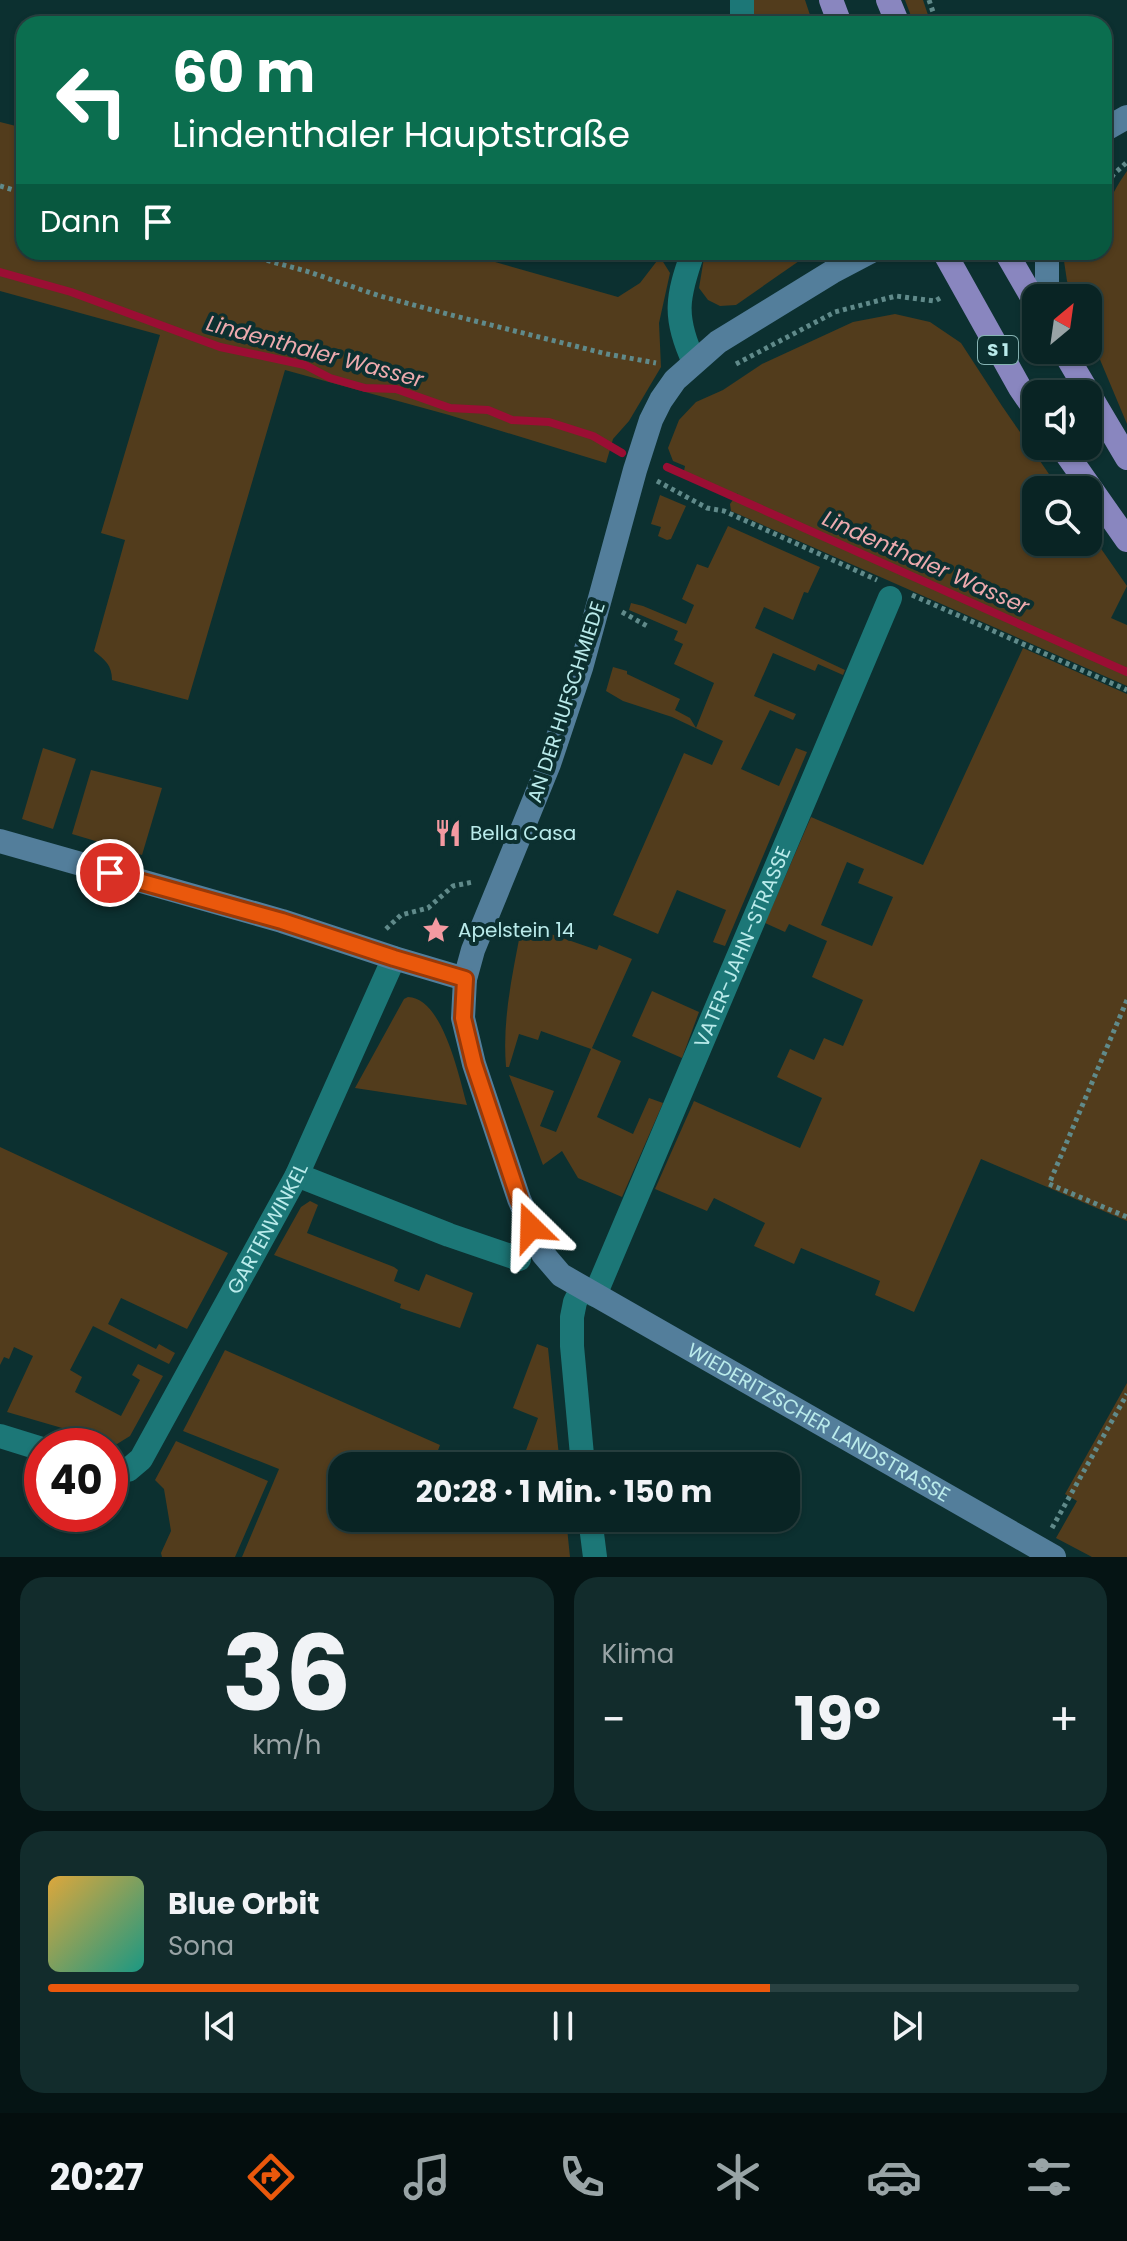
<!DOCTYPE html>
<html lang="de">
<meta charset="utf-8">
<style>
:root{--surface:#092424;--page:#122c2c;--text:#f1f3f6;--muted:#99a4a6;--line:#294141;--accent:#ea580c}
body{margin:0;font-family:Poppins,sans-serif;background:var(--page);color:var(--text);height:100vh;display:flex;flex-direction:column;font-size:30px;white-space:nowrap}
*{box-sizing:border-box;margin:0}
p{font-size:26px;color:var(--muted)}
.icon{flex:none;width:44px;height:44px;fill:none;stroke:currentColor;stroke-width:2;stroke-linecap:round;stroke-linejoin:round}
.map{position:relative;height:1557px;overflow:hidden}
.drawer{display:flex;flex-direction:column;gap:20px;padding:20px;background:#051414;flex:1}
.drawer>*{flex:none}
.guide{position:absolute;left:16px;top:16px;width:1096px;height:244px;border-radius:24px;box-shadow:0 2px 6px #0004,0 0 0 2px var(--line);background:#0b6e4f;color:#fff;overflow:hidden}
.needle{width:52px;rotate:29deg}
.fabs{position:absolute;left:1022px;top:284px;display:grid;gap:16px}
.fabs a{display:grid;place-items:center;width:80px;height:80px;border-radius:16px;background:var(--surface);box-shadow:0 2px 6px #0004,0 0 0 2px var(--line);font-size:40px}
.speed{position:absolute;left:24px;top:1428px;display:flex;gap:16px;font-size:40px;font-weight:700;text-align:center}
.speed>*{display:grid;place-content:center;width:104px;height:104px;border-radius:50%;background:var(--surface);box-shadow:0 2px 6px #0004,0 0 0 2px var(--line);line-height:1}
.speed .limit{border:12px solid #d22;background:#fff;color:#111}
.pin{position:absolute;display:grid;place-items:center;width:68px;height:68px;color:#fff;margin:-34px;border:4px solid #fff;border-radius:50%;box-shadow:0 2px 8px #0007}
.me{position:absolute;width:88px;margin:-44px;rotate:338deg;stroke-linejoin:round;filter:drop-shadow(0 0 6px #0008)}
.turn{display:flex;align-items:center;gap:28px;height:168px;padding:0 24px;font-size:36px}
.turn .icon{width:104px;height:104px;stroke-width:2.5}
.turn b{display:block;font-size:56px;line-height:68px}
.then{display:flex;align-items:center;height:76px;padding:0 24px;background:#0003;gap:16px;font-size:30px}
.big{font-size:60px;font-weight:700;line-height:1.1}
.drawer .card{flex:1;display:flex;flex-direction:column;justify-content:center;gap:12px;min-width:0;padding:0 28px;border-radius:24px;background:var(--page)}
.drawer .dial{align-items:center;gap:0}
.dial b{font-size:104px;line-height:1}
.song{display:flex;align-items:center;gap:24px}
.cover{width:96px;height:96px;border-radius:12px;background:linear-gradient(135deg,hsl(40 70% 55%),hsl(170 70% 35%))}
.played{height:8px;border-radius:4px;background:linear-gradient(90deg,var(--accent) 70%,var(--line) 70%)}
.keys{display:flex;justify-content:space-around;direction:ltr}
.heat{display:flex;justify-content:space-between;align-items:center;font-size:44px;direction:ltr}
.drawer .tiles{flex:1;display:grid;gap:20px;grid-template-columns:1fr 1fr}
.card:last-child{grid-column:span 2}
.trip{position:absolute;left:328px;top:1452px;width:472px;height:80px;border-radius:24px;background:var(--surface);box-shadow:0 2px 6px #0004,0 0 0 2px var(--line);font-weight:700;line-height:80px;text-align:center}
.dock{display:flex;height:128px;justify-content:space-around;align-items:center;background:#040e0e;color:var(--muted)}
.dock .icon{width:56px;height:56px}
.dock .current{color:var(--accent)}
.dock b{font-size:36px;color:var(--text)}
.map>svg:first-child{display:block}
.green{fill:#523c1c;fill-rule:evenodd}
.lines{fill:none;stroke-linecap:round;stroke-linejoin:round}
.stream{stroke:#9b0e34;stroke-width:8}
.path{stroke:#608a8a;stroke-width:5;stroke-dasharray:4 4;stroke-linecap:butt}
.street{stroke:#1c7777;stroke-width:24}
.secondary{stroke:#537e9b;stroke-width:24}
.primary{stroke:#8986bf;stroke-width:24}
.route-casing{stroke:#983908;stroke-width:20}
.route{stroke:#ea580c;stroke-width:14}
.labels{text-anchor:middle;stroke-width:8;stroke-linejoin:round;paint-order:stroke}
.shield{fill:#0c3030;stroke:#86b3b3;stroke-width:2}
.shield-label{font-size:18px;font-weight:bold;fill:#baebeb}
.street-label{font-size:20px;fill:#baebeb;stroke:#0c3030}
.poi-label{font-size:20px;fill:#baebeb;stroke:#0c3030;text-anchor:start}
.water-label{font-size:22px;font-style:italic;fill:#edaaae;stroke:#0c3030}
</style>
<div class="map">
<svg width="1127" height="1557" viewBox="0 0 1127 1557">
<rect width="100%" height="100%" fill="#0c3030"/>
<g class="green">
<polygon points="749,0 805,0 813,24 752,24"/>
<polygon points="905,0 923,0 931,24 914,24"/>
<path d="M0 122 24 128V252H460L618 297 640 283 660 257 670 273 659 323 661 367 629 421 613 439 606 463 449 415 285 370 188 700 112 680C112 665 105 660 94 651L125 540 101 533 160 335 0 291Z"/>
<path d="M1127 171V424L1088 331V298H1074L1067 281 1064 261 1082 252H1104C1104 214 1105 203 1127 171Z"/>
<polygon points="705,252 812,252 736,305 720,306 708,300 699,288"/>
<polygon points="895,314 930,322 961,343 1002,406 1060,490 1036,490 1036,542 1088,542 1088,530 1127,586 1111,618 1127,625 1127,686 731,511 730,504 738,493 736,495 684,471 685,466 673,461 668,448 679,420 696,402 723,390 762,364 853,322"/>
<polygon points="660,495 686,506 671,539 667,540 658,536 661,527 651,524"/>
<polygon points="728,526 820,567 808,593 804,592 793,620 764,607 755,628 845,670 843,675 818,664 815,671 773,653 754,696 796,714 793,720 770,710 741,769 779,786 796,748 807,752 725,946 713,942 726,910 677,890 658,934 613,915 684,753 712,765 723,741 672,717 623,701 606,691 613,667 627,671 627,674 680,699 675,710 690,718 696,728 714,683 674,664 683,644 674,640 678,631 629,610 631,603 643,606 686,624 694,605 682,599 697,564 708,568"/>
<path d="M1023 648 1127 694V1221L981 1159 914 1312 875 1295 880 1281 801 1248 794 1264 754 1246 765 1223 714 1198 707 1211 655 1189 694 1101 800 1148 822 1098 777 1077 790 1049 814 1060 824 1038 843 1046 863 1000 812 977 827 941 789 924 785 932 765 923 811 817 923 865ZM847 862 864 869 858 883 893 897 872 946 821 925Z"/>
<polygon points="43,748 76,759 53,829 22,819"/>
<polygon points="91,770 162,788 142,855 72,834"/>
<path d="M522 924 597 950 599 945 632 959 592 1048 621 1061 597 1117 633 1134 649 1098 663 1103 622 1197 578 1178 562 1151 543 1165 509 1075 554 1091 540 1126 556 1132 591 1049 541 1031 538 1040 519 1034 509 1067H506C502 1018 513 972 522 924Z"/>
<polygon points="652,991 699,1012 682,1058 632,1036"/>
<path d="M408 997C443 998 459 1077 467 1105L355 1088 404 999Z"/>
<polygon points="0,1147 228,1253 187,1329 121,1298 108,1324 156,1349 159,1344 175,1353 169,1364 93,1326 70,1370 82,1377 75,1392 121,1416 140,1380 132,1375 138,1364 163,1376 130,1436 117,1444 7,1412 33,1356 14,1347 9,1359 4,1357 0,1365"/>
<polygon points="310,1201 318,1205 307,1233 394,1267 398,1270 394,1281 419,1291 426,1274 473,1293 460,1328 400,1308 401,1304 274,1255 301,1207"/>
<polygon points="537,1344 548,1348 560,1466 490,1466 495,1452 522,1461 538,1418 513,1408"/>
<polygon points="225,1350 440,1445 432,1466 342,1466 342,1518 566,1518 570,1557 242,1557 279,1469 183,1431"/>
<polygon points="1127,1383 1127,1557 1092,1557 1056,1538 1077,1501 1065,1494"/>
<polygon points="176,1441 268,1481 235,1557 162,1557 161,1553 171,1531 164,1489 155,1480"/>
</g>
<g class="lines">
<g class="stream">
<polyline points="0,272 71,292 220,347 305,365 330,378 365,388 396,389 450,408 488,410 512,420 549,422 593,436 622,453"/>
<polyline points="667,467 1127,672"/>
</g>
<g class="path">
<polyline points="929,0 937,24"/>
<polyline points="0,186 24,193"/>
<polyline points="1104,191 1113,175 1127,162"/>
<polyline points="236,252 306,271 380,296 455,316 607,354 656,363"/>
<polyline points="736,364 835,312 896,296 935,301 942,297"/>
<polyline points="657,481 707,508 724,511 877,580"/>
<polyline points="912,595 1127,690"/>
<polyline points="622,612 647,626"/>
<polyline points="386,929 401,915 428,908 453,886 473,882"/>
<polyline points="1127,1000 1049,1184 1127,1217"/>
<polyline points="1052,1528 1127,1394"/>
</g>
<g class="street">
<polyline points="742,0 742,24"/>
<path d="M693 252C677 297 673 317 694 362"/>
<polyline points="297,1175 449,1235 519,1259"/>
<polyline points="582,1288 575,1302 572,1317 572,1346 583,1466"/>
<path id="s1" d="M595 1295 890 598"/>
<polyline points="0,1436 42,1449"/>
<path id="s2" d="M110 1468 128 1470 141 1459 297 1175 394 958"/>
<polyline points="590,1518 595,1557"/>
</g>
<g class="secondary">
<polyline points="1104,130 1127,117"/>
<path id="s3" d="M870 252 832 272 718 342 675 380 661 400 651 420 635 470 581 668 549 764 473 950 465 979 463 1018 474 1064 519 1199 543 1254 561 1275 1054 1557"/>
<polyline points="1047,298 1047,252"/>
<polyline points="0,841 282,921 394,958 465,979"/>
</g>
<g class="primary">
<polyline points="831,0 840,24"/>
<polyline points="888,0 898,24"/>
<polyline points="944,252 1020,388 1036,411"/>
<polyline points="1006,252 1036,304"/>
<polyline points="1063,350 1127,458"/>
<polyline points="1061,446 1127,540"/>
</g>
</g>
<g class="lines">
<g class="route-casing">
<polyline id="route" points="110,873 282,921 394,958 465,979 463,1018 474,1064 519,1199 531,1227"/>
</g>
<use href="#route" class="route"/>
</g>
<defs>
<g id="restaurant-bare" transform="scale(2.16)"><path d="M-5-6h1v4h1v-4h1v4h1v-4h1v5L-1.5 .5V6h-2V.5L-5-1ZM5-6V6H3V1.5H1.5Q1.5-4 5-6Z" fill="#f49aa1" stroke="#0c3030" stroke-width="2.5" paint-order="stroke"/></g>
<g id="sight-bare" transform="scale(2.16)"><path d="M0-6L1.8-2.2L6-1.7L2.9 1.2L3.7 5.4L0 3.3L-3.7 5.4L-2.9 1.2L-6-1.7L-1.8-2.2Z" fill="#f49aa1" stroke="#0c3030" stroke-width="2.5" paint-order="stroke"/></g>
</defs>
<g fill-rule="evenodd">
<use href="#restaurant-bare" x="448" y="833"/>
<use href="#sight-bare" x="436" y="930"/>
</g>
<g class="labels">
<rect class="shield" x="978" y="336" width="40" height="28" rx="6"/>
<g class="shield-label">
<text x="998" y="356">S 1</text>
</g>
<g class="street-label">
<text transform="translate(566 702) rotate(-72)" y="7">AN DER HUFSCHMIEDE</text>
<text dy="7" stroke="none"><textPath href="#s1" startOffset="378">VATER-JAHN-STRASSE</textPath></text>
<text dy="7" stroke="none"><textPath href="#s2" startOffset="298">GARTENWINKEL</textPath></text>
<text dy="7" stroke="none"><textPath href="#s3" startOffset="1484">WIEDERITZSCHER LANDSTRASSE</textPath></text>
</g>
<g class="poi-label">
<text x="470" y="840">Bella Casa</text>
<text x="458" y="937">Apelstein 14</text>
</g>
<g class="water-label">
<text transform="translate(315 351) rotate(15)" y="8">Lindenthaler Wasser</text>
<text transform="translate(926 562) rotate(24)" y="8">Lindenthaler Wasser</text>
</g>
</g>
</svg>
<div class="fabs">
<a><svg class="needle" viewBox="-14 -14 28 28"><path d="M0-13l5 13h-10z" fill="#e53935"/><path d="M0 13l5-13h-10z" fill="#99a4a6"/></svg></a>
<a><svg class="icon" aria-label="sound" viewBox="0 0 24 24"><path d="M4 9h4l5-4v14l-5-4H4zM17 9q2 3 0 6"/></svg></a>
<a><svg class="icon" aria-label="search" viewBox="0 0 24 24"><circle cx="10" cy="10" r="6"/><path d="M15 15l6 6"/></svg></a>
</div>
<div class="speed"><div class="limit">40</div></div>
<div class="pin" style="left:110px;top:873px;background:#d93025"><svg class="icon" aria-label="arrive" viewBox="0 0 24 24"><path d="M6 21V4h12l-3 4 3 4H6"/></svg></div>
<svg class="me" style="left:531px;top:1227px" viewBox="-20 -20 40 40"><path d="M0-17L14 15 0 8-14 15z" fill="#ea580c" stroke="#fff" stroke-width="4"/></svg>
<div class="trip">20:28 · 1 Min. · 150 m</div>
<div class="guide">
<div class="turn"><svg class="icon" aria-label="left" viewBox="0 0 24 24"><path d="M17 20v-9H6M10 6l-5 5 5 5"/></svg><div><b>60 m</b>Lindenthaler Hauptstraße</div></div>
<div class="then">Dann<svg class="icon" aria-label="arrive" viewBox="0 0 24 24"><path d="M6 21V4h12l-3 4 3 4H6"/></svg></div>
</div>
</div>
<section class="drawer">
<div class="tiles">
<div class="card dial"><b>36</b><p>km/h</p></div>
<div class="card"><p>Klima</p>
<div class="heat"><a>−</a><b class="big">19°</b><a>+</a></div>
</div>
<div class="card">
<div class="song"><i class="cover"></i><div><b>Blue Orbit</b><p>Sona</p></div></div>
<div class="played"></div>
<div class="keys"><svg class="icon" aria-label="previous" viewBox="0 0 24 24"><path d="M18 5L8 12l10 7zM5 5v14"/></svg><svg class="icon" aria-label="pause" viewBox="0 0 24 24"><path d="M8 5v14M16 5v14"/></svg><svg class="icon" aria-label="next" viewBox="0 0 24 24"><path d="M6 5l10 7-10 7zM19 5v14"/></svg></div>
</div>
</div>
</section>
<nav class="dock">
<b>20:27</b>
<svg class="icon current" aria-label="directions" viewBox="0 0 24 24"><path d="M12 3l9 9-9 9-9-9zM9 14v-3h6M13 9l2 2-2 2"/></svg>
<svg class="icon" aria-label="music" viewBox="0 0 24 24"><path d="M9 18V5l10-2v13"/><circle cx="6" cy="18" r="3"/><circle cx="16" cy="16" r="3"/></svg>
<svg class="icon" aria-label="phone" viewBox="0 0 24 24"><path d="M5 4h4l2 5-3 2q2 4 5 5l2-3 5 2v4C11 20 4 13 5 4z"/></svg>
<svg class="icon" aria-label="climate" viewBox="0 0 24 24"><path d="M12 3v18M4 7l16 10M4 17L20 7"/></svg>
<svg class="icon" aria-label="car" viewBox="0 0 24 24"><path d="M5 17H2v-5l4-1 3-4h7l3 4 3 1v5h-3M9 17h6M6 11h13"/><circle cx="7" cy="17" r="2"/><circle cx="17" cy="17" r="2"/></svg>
<svg class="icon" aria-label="filters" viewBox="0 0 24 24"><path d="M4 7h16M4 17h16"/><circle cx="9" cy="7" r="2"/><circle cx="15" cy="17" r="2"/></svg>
</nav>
